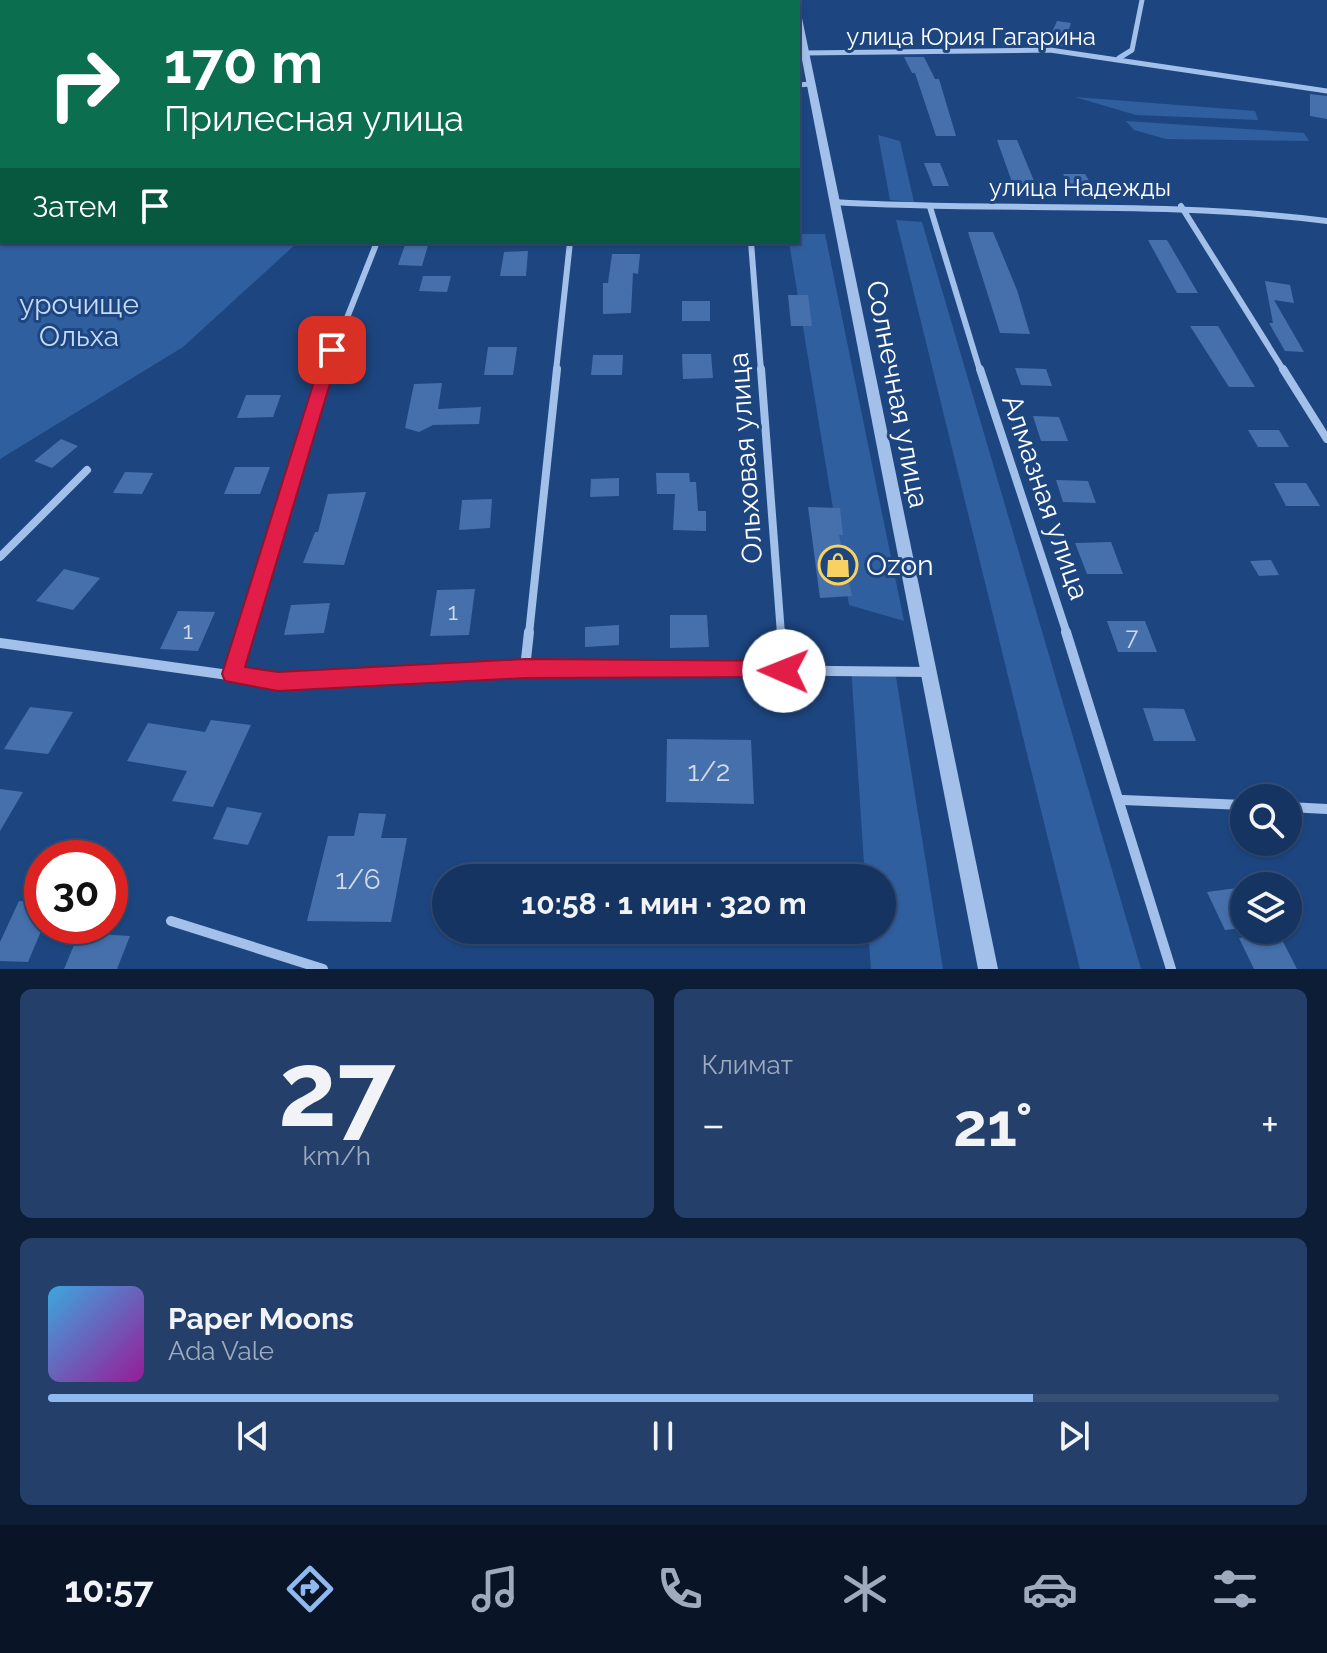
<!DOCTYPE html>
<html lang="ru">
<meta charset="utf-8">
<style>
:root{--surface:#163461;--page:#233f6a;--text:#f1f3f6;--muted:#9eaabd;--line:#354f76;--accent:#90b9f0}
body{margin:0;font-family:Raleway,sans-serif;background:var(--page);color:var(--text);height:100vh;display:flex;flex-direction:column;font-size:30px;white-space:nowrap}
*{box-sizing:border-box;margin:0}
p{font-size:26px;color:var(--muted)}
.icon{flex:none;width:44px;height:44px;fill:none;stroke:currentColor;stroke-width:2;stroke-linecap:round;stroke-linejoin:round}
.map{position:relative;height:969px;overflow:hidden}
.sheet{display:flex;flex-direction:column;gap:20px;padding:20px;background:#0c1d35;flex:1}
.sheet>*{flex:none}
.top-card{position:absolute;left:0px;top:0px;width:800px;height:244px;box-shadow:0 2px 6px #0004,0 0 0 2px var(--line);background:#0b6e4f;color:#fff;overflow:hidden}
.tools{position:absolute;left:1230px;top:784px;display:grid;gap:16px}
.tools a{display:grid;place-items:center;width:72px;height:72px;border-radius:50%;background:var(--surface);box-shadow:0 2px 6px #0004,0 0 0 2px var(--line);font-size:40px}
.speed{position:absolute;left:24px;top:840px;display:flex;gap:16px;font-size:40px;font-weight:700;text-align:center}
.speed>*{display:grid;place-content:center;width:104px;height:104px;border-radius:50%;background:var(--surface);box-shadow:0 2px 6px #0004,0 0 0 2px var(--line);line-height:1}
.speed .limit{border:12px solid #d22;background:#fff;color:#111}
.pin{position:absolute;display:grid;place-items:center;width:68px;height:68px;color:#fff;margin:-34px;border-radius:16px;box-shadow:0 4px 12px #0006}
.me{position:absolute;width:88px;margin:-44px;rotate:271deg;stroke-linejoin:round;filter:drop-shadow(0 0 6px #0008)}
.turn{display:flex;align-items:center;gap:28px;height:168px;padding:0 32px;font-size:36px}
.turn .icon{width:104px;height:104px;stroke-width:2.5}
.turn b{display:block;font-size:56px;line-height:68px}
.then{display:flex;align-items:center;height:76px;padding:0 32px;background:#0003;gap:16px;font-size:30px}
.big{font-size:60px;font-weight:700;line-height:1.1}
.sheet .card{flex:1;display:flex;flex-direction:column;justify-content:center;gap:12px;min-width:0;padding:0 28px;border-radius:12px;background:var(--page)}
.sheet .dial{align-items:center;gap:0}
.dial b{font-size:104px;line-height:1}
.song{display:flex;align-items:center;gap:24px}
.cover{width:96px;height:96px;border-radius:12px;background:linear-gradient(135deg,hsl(200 70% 55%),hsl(300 70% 35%))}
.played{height:8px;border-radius:4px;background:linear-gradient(90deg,var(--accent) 80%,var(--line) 80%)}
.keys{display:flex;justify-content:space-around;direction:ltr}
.heat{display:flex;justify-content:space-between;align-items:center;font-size:44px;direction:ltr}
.sheet .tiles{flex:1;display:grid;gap:20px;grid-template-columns:1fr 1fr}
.card:last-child{grid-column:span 2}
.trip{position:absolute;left:432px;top:864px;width:464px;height:80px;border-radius:40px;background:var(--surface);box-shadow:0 2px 6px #0004,0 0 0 2px var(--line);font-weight:700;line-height:80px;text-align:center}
.tabs{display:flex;height:128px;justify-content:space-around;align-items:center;background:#091527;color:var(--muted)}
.tabs .icon{width:56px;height:56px}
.tabs .active{color:var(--accent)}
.tabs b{font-size:36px;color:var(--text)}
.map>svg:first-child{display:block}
.green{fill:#305fa0}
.building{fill:#4570ab}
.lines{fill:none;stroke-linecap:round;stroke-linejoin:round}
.minor-far3{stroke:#a2c0e9;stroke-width:5}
.minor-far2{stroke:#a2c0e9;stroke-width:6}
.minor-far1{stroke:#a2c0e9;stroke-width:8}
.minor{stroke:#a2c0e9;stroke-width:10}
.tertiary{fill:#a2c0e9;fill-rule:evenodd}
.route{fill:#e11d48;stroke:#92132f;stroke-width:2}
.labels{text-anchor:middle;stroke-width:6;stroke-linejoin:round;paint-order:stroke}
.far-street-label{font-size:24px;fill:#fff;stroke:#1d4681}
.number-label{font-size:24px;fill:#d0dbea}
.park-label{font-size:28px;fill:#c6dbf7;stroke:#1d4681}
.street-label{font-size:28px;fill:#fff;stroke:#1d4681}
.poi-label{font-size:28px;fill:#fff;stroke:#1d4681;text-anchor:start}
.near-number-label{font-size:28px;fill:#d0dbea}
</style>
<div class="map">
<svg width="1327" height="969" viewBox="0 0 1327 969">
<rect width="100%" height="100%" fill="#1d4681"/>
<g class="green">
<polygon points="0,0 476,0 2,2 2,242 298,242 183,347 0,459"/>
<polygon points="1075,97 1255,111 1258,120 1136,115"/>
<polygon points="1126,121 1304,133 1309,141 1166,139 1134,130"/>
<polygon points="878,135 900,141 914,202 890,200"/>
<polygon points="896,220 922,222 1141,969 1080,969"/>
<polygon points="798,234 825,234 904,621 849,605 789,242 798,242"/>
<polygon points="851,666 896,677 943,969 871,969 868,930 882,930 882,878 865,878"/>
</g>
<g class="building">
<polygon points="1057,21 1071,23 1063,46 1046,45"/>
<polygon points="904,57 924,57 935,79 939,79 956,136 936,136 915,73 912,73"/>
<polygon points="1310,94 1327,96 1327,119 1310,116"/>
<polygon points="997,140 1017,140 1037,188 1018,188 1016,182 1012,182"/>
<polygon points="924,163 940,163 949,186 933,186"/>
<polygon points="1063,174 1085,174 1095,190 1072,190"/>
<polygon points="968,232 993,232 1017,290 1030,334 1000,333"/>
<polygon points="1148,240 1167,240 1198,293 1177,293"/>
<polygon points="406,242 429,242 422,266 398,265"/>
<polygon points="528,251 526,276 500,276 504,252"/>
<polygon points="612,254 640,254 638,274 633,273 631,313 603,314 603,283 608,283"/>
<polygon points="423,276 451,276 447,292 419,291"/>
<polygon points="1265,281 1290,285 1294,303 1274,300 1304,352 1285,351 1269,323 1273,323"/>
<polygon points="788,295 808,295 812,326 791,326"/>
<rect x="682" y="301" width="28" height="20"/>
<polygon points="1190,326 1218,326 1255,387 1229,387"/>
<polygon points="488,347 517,347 513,375 484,375"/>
<polygon points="682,354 711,354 713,378 683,379"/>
<polygon points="593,355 623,355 622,375 591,375"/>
<polygon points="1015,368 1046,369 1052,386 1021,385"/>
<polygon points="442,383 438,409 481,407 479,424 433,425 419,432 405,428 414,384"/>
<polygon points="246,395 281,395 273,417 237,418"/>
<polygon points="1033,416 1059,417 1068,441 1041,441"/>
<polygon points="1248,430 1279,430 1289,447 1258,447"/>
<polygon points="61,439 78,446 52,468 34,461"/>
<polygon points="235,467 270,467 260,494 224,494"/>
<polygon points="125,472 153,473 142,494 113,493"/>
<polygon points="656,473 689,473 690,482 696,482 698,511 706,511 706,531 673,530 675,494 657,494"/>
<polygon points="619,478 619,496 590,497 591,479"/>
<polygon points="1056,480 1088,481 1096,503 1063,502"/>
<polygon points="1274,483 1306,483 1320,506 1286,506"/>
<polygon points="366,492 344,565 303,563 315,532 318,532 328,494"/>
<polygon points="492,499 490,528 459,530 462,500"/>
<polygon points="808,507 840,508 843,535 839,535 852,596 820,598"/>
<polygon points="1111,542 1123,574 1087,574 1075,543"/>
<polygon points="1271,560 1279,575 1259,576 1250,561"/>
<polygon points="64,569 100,578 73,610 36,601"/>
<polygon points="475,589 469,635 430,636 437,590"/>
<polygon points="330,603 324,633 284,635 291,605"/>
<polygon points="178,611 215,612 198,651 160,649"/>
<polygon points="670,615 707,615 709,647 670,648"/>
<polygon points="1107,621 1145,621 1157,652 1118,652"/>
<polygon points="619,625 619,645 585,647 585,627"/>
<polygon points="30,707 73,712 48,754 4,749"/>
<polygon points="1143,708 1184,709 1196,741 1154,741"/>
<polygon points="211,720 251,725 213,807 172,801 187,771 127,761 148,723 205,732"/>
<polygon points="667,739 751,740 754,804 666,802"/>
<polygon points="0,789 23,792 0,831"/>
<polygon points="227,807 262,813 248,845 213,839"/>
<polygon points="359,813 386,814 381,838 407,838 391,922 307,921 328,836 354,836"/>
<polygon points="1244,887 1244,928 1225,930 1207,892"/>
<polygon points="19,901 42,902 42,929 28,962 0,961 0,942"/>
<polygon points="1278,932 1297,969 1254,969 1239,938"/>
<polygon points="79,933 130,936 117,969 64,969"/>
</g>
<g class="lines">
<g class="minor-far3">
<polyline points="803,53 1050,50 1327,91"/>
<polyline points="1119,58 1132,50 1142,0"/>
<polyline points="798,85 810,84"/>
</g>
<g class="minor-far2">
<path d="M833 202C998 212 1163 200 1327 221"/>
<polyline points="1181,206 1284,371"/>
<polyline points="930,207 980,371"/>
<polyline points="751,242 761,371"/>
<polyline points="326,371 377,242"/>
<polyline points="556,371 570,242"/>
</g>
<g class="minor-far1">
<polyline points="761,369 781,634"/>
<polyline points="980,369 1067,634"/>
<polyline points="1283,369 1327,439"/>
<polyline points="0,557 87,470"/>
<polyline points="244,634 326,369"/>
<polyline points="529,634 557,369"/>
</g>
<g class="minor">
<polyline points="781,632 784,671"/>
<polyline points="1066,632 1171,969"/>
<polyline points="0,643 278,682 525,668 928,672"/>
<polyline points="525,668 529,632"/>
<polyline points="232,674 245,632"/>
<polyline points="1123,800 1244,805"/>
<polyline points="1288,807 1327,809"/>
<polyline points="171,921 323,969"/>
</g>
<g class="tertiary">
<polygon points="782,0 790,0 792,2 784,2"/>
<polygon points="798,16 802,18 998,969 978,969 798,39"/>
</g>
</g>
<polygon class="route" points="332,345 340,350 245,667 278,672 525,659 784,661 791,664 794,671 791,677 525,678 278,691 225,681 222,674 324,350"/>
<defs>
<g id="shop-ring" transform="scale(2)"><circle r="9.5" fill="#1d4681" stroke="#f9d160" stroke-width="1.5"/><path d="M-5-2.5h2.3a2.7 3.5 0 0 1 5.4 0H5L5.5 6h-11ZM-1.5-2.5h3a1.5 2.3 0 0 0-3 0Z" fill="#f9d160"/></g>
</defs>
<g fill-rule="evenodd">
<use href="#shop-ring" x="838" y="565"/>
</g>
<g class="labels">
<g class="far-street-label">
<text x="971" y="45">улица Юрия Гагарина</text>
<text x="1080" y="196">улица Надежды</text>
</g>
<g class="number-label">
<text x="453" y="620">1</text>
<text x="188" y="639">1</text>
<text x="1132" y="645">7</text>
</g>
<g class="park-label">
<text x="79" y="314">урочище<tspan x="79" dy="32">Ольха</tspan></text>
</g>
<g class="street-label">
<text transform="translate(898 394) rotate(79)" y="10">Солнечная улица</text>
<text transform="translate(745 458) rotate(-94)" y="10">Ольховая улица</text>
<text transform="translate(1046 497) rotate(71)" y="10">Алмазная улица</text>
</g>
<g class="poi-label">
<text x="866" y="575">Ozon</text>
</g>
<g class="near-number-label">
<text x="709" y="781">1/2</text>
<text x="358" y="889">1/6</text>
</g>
</g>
</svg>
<div class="tools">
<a><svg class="icon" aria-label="search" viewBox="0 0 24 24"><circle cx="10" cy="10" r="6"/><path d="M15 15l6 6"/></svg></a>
<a><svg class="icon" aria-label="layers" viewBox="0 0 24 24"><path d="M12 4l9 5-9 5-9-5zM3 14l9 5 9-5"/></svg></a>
</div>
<div class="speed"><div class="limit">30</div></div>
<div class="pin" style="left:332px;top:350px;background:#d93025"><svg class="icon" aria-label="arrive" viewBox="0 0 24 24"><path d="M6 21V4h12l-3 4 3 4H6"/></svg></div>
<svg class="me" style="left:784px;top:671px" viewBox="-20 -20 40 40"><circle r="19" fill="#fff"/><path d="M0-13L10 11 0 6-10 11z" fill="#e11d48"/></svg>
<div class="trip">10:58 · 1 мин · 320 m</div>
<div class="top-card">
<div class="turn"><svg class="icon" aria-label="right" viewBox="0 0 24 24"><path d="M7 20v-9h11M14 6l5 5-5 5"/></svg><div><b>170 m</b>Прилесная улица</div></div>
<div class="then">Затем<svg class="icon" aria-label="arrive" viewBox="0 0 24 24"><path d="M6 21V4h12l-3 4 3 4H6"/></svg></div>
</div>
</div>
<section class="sheet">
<div class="tiles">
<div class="card dial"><b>27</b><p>km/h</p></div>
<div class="card"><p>Климат</p>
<div class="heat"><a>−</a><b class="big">21°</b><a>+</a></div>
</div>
<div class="card">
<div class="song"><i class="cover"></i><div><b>Paper Moons</b><p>Ada Vale</p></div></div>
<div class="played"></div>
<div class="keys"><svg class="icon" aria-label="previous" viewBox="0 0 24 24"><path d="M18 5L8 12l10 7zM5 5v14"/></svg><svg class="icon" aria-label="pause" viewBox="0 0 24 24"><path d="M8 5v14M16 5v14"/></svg><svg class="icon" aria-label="next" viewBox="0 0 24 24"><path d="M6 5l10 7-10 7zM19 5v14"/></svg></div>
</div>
</div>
</section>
<nav class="tabs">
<b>10:57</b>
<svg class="icon active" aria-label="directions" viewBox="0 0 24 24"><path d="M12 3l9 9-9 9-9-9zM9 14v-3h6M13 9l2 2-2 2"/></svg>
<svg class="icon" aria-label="music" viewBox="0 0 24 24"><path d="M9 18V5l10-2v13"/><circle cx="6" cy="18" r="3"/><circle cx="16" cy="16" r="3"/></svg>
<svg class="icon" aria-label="phone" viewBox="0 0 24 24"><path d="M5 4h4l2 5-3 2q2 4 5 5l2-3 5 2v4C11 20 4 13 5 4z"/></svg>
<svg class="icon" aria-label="climate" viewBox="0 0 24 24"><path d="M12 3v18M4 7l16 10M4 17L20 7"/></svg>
<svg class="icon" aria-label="car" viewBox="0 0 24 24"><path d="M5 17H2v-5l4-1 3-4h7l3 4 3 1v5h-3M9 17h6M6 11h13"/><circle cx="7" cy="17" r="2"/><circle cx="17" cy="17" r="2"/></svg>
<svg class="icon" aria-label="filters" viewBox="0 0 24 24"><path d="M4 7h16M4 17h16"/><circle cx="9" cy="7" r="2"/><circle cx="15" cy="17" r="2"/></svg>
</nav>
